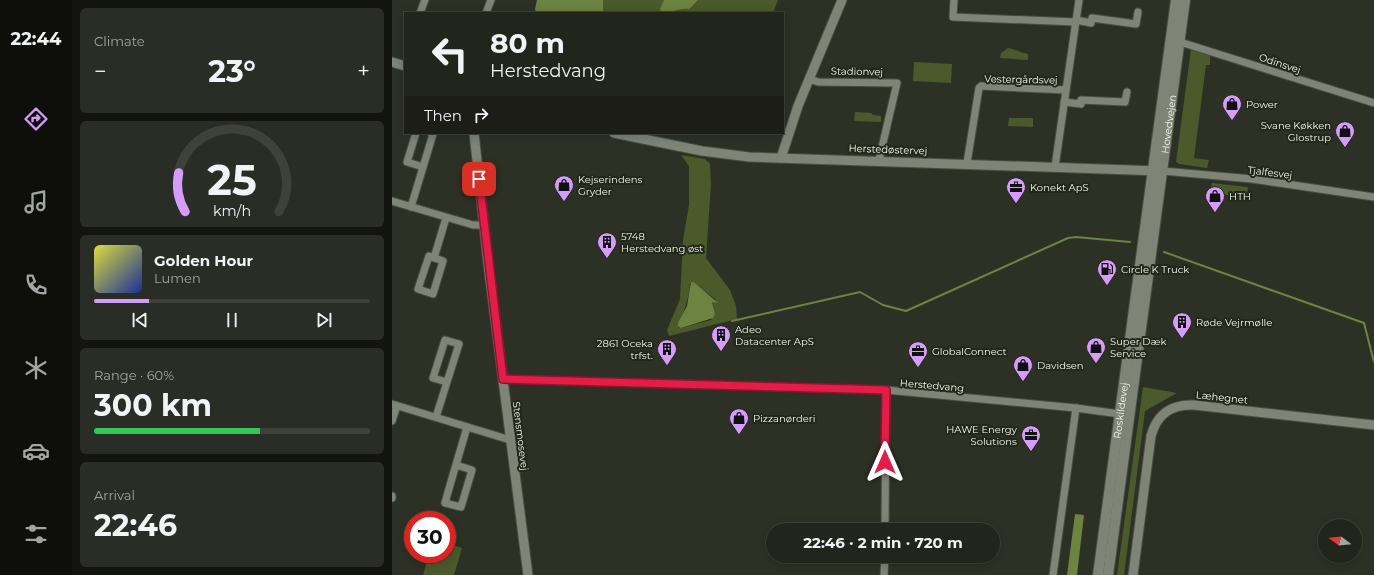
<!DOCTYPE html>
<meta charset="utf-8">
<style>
:root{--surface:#22251c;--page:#2a2d25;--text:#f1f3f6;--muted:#a2a5a3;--line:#3f423b;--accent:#d59cfb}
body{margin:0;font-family:Montserrat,sans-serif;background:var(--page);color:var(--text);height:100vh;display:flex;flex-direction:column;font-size:15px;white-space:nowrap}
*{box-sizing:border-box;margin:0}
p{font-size:13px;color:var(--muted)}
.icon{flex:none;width:22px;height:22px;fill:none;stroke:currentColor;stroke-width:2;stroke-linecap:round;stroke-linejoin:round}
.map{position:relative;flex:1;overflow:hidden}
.details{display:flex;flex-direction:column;gap:8px;padding:8px;background:#13140f;width:320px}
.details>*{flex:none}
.hud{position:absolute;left:12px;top:12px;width:380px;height:122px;border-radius:0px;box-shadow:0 2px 10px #0003,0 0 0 1px var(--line);background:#22251c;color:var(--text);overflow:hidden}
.needle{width:26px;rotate:286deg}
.buttons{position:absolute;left:926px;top:519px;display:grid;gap:8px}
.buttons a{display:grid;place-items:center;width:44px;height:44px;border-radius:50%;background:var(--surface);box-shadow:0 2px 10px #0003,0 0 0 1px var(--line);font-size:20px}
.speed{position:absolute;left:12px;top:511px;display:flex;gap:8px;font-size:20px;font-weight:700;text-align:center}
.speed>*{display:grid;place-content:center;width:52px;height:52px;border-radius:50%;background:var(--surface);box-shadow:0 2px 10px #0003,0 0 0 1px var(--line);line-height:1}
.speed .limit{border:6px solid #d22;background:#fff;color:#111}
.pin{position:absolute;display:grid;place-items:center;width:34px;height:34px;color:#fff;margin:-17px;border-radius:8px;box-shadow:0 2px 6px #0006}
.me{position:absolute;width:44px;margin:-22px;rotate:0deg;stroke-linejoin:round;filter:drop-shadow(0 0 3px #0008)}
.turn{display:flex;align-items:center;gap:14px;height:84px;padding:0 20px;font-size:18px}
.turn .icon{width:52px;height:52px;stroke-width:2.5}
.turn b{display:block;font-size:28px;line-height:34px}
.then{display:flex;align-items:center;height:38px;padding:0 20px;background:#0003;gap:8px;font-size:15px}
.big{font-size:30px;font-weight:700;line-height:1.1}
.details .card{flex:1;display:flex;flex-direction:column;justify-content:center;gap:6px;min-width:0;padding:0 14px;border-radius:6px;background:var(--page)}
.details .dial{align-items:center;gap:0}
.dial svg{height:104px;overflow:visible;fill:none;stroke:var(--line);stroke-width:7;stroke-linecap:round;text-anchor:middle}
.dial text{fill:var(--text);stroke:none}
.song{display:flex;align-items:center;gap:12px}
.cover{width:48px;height:48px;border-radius:6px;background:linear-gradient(135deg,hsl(60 70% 55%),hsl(230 70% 35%))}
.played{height:4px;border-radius:2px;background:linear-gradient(90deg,var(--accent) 20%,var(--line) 20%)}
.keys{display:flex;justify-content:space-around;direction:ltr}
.heat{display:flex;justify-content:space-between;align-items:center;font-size:22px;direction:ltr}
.charge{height:6px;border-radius:3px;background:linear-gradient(90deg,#34c759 60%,var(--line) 0)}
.trip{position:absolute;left:374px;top:523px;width:234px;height:40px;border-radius:20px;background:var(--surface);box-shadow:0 2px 10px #0003,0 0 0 1px var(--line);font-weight:700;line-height:40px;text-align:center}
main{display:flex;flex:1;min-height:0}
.tabs{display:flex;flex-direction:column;width:72px;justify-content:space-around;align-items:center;background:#0e0f0b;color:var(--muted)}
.tabs .icon{width:28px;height:28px}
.tabs .on{color:var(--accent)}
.tabs b{font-size:18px;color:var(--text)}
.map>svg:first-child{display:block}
.green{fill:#4a5a2b;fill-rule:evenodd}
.water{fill:#6c8440}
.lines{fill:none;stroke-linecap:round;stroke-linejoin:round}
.stream{stroke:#6c8440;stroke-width:2}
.minor-casing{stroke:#4a4e44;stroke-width:9}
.tertiary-casing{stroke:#4a4e44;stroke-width:11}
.secondary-casing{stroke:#4a4e44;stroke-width:12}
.minor{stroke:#7e8476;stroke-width:7}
.tertiary{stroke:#7e8476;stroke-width:9}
.secondary{stroke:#7e8476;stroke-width:10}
.route-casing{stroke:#92132f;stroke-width:10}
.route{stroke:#e11d48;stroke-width:7}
.labels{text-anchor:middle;stroke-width:4;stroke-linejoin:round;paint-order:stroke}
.street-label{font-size:10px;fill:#f1f5ed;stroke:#23281b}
.poi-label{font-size:10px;fill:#f1f5ed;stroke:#23281b;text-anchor:start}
</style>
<main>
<nav class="tabs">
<b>22:44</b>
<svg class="icon on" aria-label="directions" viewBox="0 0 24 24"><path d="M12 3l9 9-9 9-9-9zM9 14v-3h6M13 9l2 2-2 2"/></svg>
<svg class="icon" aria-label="music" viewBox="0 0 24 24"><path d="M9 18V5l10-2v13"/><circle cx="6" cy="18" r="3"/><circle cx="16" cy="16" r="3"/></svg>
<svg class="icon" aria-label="phone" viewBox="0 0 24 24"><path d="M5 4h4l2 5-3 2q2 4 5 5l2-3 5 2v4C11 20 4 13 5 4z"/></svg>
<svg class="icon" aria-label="climate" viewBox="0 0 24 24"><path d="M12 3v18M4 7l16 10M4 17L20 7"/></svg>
<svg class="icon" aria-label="car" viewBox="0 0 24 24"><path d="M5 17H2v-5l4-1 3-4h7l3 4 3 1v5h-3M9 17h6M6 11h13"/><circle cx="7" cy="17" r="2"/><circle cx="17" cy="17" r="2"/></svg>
<svg class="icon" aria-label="filters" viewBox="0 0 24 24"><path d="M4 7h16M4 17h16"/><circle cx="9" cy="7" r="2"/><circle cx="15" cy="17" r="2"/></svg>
</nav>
<section class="details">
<div class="card"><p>Climate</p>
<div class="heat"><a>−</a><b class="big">23°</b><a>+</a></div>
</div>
<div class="card dial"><svg viewBox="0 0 100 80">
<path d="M14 69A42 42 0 1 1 86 69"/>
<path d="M14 69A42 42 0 0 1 9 39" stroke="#d59cfb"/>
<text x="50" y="56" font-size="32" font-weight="700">25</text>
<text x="50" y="72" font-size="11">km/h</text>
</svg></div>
<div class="card">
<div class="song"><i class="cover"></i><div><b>Golden Hour</b><p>Lumen</p></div></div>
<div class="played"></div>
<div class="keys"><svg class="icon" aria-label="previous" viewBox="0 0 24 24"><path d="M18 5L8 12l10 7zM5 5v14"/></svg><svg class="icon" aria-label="pause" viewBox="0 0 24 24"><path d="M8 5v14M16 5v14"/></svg><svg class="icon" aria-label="next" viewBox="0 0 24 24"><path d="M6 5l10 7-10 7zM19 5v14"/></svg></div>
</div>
<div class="card"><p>Range · 60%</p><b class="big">300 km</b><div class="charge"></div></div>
<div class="card"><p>Arrival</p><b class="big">22:46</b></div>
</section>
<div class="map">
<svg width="982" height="575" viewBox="0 0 982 575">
<rect width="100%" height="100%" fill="#2d3125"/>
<g class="green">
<polygon points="211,0 386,0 381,13 211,13"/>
<path d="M616 48C623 49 628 53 636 54V60L608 58 609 53Z"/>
<polygon points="799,49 818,55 818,65 814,65 802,158 817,160 815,168 787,164 784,162"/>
<polygon points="522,62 560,64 559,83 521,81"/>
<polygon points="463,112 479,113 481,115 489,116 489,122 462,121"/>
<polygon points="617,118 641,118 641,127 616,126"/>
<path d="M289 155 313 159 318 164 319 184 314 258 338 290 344 306 345 319 277 336 275 330 288 299 291 240 297 205V166ZM302 282 324 300 320 301 323 314 319 320 289 328C289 313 298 299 298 283Z"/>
<polygon points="820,183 856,187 855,197 836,195 824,192 825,189 819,187"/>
<polygon points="751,387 785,393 753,411 732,575 725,575"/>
<polygon points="55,543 70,548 62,575 31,575 37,554 55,554"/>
</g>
<g class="water">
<polygon points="145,0 211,0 211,13 144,13 143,9"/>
<path d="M272 0H306L297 9C285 8 282 13 269 13L268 9Z"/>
<polygon points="299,282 302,282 326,303 320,302 323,314 321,318 289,328 286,326 286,323 295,306"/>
<polygon points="683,514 692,515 685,575 675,575"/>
</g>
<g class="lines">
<g class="stream">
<polyline points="772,252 972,323 982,362"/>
<polyline points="340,321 468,292 491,305 514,311 676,238 684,237 738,242"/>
</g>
<g class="minor-casing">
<g id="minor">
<polyline points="562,0 561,17 684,22"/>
<polyline points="28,13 33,0"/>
<polyline points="94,13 99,0"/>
<polyline points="684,20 699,23 700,18 744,24 746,12"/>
<polyline points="788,42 982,103"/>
<polyline points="418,79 426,82 505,83 487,160"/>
<polyline points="672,102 689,104 689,100 733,102 735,92"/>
<polyline points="24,133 15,162 31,167"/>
<polyline points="575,163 587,88 589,86 674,90"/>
<polyline points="663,167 687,0"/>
<polyline points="771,171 860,179 982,197"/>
<polyline points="0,201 81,225 92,225"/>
<polyline points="19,207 41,134 39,133"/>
<polygon points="37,256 51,261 41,294 26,289"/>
<polyline points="42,258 54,218"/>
<polyline points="111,379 494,390 684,408 728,414"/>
<polyline points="0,404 118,440"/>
<polyline points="44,417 67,344 53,340 41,378 55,382"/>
<polyline points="0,421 5,406"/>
<path d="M64 465 80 470 69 507 53 503C60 477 68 452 75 427"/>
<polyline points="0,496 0,498"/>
<polyline points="493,530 494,390"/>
<polyline points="492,575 493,556"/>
<polyline points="661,575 684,408"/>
</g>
</g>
<g class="tertiary-casing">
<g id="tertiary">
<polyline points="0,62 13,66"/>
<polyline points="82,133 96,263 136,575"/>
<polyline points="222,133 310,151 357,157 768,171"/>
<polyline points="389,158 406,106 450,0"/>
<path d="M741 575 759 436C765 414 779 404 802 405L982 425"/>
</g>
</g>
<g class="secondary-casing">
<g id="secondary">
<path id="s1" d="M706 575 784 0"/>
<path id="s2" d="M716 575 793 0"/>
</g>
</g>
<use href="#minor" class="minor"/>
<use href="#tertiary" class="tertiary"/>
<use href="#secondary" class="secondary"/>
</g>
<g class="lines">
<g class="route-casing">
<polyline id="route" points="87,179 111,379 494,390 493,462"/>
</g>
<use href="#route" class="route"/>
</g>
<defs>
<g id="shop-pin" transform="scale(1)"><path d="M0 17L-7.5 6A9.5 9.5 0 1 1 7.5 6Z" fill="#d59cfb" stroke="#23281b"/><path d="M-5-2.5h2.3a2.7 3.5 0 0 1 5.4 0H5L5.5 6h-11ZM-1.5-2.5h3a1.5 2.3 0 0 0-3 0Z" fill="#111"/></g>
<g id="office-pin" transform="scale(1)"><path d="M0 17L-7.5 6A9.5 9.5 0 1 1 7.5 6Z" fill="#d59cfb" stroke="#23281b"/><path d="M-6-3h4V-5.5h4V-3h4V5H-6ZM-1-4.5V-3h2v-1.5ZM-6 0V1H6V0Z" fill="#111"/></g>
<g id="building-pin" transform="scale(1)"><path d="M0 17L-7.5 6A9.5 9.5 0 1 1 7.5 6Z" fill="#d59cfb" stroke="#23281b"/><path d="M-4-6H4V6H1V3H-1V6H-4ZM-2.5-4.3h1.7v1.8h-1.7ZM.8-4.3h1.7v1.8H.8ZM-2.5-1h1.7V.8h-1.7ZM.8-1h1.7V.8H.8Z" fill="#111"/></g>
<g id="fuel-pin" transform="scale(1)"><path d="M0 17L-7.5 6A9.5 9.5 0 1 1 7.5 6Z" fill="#d59cfb" stroke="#23281b"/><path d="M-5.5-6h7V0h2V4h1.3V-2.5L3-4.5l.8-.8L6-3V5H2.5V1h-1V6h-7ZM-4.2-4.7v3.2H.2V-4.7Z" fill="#111"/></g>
</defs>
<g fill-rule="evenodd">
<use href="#shop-pin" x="840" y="104"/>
<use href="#shop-pin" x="953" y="131"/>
<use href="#shop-pin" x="172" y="185"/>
<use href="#office-pin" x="624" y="187"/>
<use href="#shop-pin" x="823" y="196"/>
<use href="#building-pin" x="215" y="242"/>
<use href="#fuel-pin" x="715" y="269"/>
<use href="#building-pin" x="790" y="322"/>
<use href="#building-pin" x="329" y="335"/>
<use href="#shop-pin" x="704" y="347"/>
<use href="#building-pin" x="275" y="349"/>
<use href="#office-pin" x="526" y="351"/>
<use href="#shop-pin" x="631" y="365"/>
<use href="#shop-pin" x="347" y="418"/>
<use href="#office-pin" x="639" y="435"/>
</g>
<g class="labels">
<g class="street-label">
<text transform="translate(888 63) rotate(18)" y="4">Odinsvej</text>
<text transform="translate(465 71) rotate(1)" y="4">Stadionvej</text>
<text transform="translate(629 79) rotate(1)" y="4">Vestergårdsvej</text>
<text dy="4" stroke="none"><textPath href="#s2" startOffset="455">Hovedvejen</textPath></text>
<text transform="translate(496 149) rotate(2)" y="4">Herstedøstervej</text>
<text transform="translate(878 172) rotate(7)" y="4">Tjalfesvej</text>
<text transform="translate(540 385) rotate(5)" y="4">Herstedvang</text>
<text transform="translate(830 397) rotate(6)" y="4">Læhegnet</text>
<text dy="4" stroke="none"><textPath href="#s1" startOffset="166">Roskildevej</textPath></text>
<text transform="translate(129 436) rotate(83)" y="4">Stensmosevej</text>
</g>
<g class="poi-label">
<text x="854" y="108">Power</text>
<text x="939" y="129" text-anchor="end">Svane Køkken<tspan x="939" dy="12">Glostrup</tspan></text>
<text x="186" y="183">Kejserindens<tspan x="186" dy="12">Gryder</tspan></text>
<text x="638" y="191">Konekt ApS</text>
<text x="837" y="200">HTH</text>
<text x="229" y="240">5748<tspan x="229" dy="12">Herstedvang øst</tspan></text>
<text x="729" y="273">Circle K Truck</text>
<text x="804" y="326">Røde Vejrmølle</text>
<text x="343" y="333">Adeo<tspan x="343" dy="12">Datacenter ApS</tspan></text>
<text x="718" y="345">Super Dæk<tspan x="718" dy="12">Service</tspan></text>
<text x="261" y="347" text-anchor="end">2861 Oceka<tspan x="261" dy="12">trfst.</tspan></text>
<text x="540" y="355">GlobalConnect</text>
<text x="645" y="369">Davidsen</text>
<text x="361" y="422">Pizzanørderi</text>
<text x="625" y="433" text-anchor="end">HAWE Energy<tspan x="625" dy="12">Solutions</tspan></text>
</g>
</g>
</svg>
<div class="buttons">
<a><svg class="needle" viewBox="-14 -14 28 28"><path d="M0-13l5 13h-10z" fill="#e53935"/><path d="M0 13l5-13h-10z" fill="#a2a5a3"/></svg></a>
</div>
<div class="speed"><div class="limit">30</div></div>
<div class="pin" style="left:87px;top:179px;background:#d93025"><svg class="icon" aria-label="arrive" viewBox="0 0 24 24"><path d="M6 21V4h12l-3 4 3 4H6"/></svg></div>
<svg class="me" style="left:493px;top:462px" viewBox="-20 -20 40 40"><path d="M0-17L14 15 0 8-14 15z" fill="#e11d48" stroke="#fff" stroke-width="4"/></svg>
<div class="trip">22:46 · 2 min · 720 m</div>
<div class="hud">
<div class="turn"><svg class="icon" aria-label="left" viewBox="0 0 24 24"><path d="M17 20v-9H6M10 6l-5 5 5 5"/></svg><div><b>80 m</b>Herstedvang</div></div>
<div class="then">Then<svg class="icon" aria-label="right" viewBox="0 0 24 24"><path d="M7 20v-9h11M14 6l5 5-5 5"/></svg></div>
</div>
</div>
</main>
